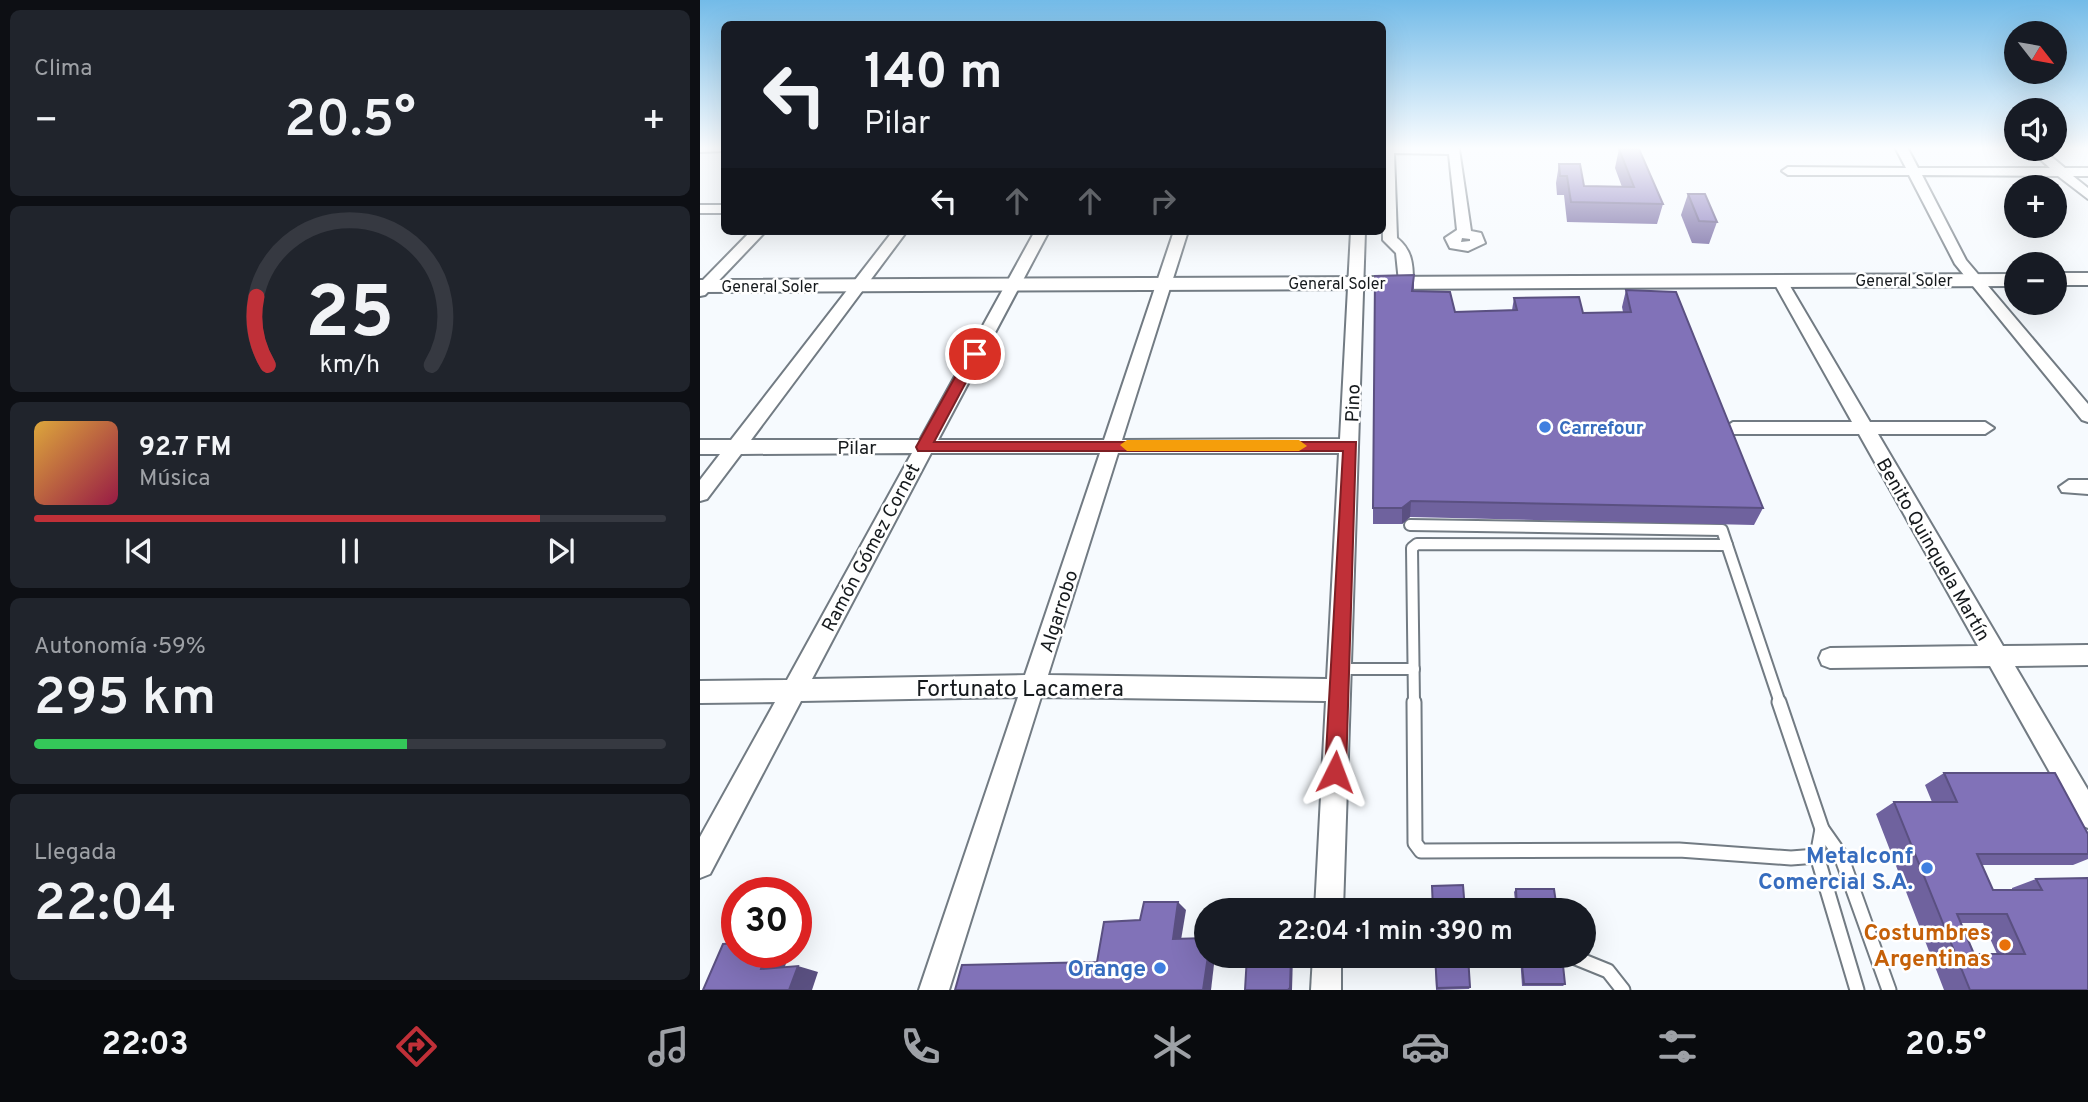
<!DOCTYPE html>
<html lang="es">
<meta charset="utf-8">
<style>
:root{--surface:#171b24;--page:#20242c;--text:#f1f3f6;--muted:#9ea1a6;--line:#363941;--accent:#c03038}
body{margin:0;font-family:Overpass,sans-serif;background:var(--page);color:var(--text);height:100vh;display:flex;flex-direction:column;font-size:26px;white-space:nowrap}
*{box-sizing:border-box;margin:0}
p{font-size:23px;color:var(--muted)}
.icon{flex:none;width:38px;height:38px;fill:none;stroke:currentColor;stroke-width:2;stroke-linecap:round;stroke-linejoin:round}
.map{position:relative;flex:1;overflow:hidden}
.panel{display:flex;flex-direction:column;gap:10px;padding:10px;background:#0d0f14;width:700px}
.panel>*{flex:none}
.top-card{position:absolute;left:21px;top:21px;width:665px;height:214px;border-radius:10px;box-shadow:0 7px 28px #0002;background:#171b24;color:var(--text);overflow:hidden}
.needle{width:46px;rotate:121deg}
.fabs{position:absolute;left:1304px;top:21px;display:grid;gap:14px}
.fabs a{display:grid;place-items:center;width:63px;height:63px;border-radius:50%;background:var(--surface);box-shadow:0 7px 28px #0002;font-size:35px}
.speed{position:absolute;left:21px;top:877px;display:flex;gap:14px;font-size:35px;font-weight:700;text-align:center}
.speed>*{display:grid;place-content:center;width:91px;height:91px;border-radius:50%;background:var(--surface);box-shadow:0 7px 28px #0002;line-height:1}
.speed .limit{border:10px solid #d22;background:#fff;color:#111}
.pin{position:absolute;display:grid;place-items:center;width:60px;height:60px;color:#fff;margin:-30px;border:4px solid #fff;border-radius:50%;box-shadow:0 2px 7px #0007}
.me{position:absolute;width:77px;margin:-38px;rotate:3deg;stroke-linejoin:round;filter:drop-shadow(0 0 5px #0008)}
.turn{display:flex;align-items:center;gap:24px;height:147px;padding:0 28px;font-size:32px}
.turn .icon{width:91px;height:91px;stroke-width:2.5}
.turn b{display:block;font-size:49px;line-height:60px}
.lanes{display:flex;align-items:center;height:66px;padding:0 28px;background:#0003;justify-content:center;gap:35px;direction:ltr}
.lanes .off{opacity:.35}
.big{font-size:52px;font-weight:600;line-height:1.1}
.panel .card{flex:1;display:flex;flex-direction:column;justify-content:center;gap:10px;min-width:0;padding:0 24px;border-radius:10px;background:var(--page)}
.panel .dial{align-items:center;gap:0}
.dial svg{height:182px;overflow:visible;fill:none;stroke:var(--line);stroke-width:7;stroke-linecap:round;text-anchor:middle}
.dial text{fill:var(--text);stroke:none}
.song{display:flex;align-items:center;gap:21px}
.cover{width:84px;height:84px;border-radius:10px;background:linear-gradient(135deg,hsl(40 70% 55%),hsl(340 70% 35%))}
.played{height:7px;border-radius:4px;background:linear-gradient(90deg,var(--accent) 80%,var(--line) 80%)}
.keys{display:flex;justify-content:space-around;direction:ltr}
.heat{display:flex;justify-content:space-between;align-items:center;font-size:38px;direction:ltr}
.charge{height:10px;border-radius:5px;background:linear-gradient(90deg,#34c759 59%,var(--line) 0)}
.trip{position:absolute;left:494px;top:898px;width:402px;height:70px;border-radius:35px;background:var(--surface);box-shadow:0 7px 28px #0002;font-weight:600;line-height:70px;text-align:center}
.menu{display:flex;height:112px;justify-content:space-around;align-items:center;background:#090b0e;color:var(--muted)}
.menu .icon{width:49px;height:49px}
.menu .active{color:var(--accent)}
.menu b{font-size:32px;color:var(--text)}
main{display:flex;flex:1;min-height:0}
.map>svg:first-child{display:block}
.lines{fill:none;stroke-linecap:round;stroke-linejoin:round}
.lane-far1-casing{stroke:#727b83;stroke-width:14}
.lane-casing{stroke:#727b83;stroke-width:17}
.street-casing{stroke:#727b83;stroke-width:4}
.secondary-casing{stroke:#727b83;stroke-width:4}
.lane-far1{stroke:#fff;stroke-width:10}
.lane{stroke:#fff;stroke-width:13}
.street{fill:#fff;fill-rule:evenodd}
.secondary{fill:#fff;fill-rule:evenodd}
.wall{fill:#6f629e;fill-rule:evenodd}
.shaded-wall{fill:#5a5081}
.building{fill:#8172b8;stroke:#5a5081;stroke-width:2;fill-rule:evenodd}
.route{fill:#c03038;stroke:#7d1f24;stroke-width:2}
.slow{fill:#f59e0b}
.shop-dot{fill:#3f7fe0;stroke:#fff;stroke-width:2.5}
.food-dot{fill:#e8710a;stroke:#fff;stroke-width:2.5}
.labels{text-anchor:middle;stroke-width:5;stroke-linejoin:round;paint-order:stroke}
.far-street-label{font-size:16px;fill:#161a1d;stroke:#fff}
.street-label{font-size:19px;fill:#161a1d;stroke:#fff}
.shop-label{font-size:19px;font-weight:bold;fill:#366cbe;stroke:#fff;text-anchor:start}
.near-street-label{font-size:23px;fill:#161a1d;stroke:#fff}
.near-shop-label{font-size:23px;font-weight:bold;fill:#366cbe;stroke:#fff;text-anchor:end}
.near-food-label{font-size:23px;font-weight:bold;fill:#c56008;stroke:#fff;text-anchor:end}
</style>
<main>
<section class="panel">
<div class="card"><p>Clima</p>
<div class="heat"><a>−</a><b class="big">20.5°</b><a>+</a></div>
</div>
<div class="card dial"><svg viewBox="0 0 100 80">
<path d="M14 69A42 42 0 1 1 86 69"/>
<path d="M14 69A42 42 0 0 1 9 39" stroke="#c03038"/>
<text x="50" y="56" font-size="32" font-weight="700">25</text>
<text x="50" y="72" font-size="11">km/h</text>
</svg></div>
<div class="card">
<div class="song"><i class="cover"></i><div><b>92.7 FM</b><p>Música</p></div></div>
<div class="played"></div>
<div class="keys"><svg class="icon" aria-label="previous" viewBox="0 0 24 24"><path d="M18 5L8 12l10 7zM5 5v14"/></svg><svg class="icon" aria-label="pause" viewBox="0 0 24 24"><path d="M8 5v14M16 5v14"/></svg><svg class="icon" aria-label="next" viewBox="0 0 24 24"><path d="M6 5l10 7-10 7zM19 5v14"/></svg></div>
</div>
<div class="card"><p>Autonomía · 59%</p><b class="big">295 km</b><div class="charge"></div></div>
<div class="card"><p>Llegada</p><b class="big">22:04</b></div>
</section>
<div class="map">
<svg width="1388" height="990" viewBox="0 0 1388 990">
<rect width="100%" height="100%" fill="#f6fafe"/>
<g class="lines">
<g class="lane-far1-casing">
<g id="lane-far1">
<polyline points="710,525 1022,530 1027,545"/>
<polyline points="640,669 714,669"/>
<polyline points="714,703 712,548 717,544 1027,545 1080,703"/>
</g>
</g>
<g class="lane-casing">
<g id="lane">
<polyline points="714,702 715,843 721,851 979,850 1091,858 1117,856"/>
<polyline points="1079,702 1122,829 1141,856 1189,990"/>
<polyline points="1122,829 1117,856 1157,990"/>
<polyline points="871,956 908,971 923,990"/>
</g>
</g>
<g class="street-casing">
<g id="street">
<polygon points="0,147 24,147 24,151 0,152"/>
<path d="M682 147H750L759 149 771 231 781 233 785 243 768 251 750 248 745 238 757 230 749 154 694 153 697 238C712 250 713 264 713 282L706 286 699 282 696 253 683 240ZM762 238 770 239V241L761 242Z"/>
<polygon points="1195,147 1207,147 1218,168 1350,168 1329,149 1342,149 1365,168 1388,168 1388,176 1373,176 1388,188 1388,199 1358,176 1222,175 1266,260 1388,404 1388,422 1382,420 1255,264 1209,175 1088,175 1082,171 1088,167 1206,168"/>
<rect x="0" y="205" width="24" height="8"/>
<polygon points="51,231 66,231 5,295 0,296 0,283"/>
<path d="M193 231H207L51 440H220L335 231H349L238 440H404L474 231H488L422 440 640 439 651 231H665L643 910H615L626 701 341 697 249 990H219L318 697 101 701 10 874 0 878V837L75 702 0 703V681L87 680 212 453 41 454 7 499 0 501V480L20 454H0V440H31ZM231 453H400L325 675 112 679ZM418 453H639L627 679 348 675Z"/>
<polygon points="1080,277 1087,281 1170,422 1285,422 1294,428 1285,434 1178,434 1303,646 1388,645 1388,665 1315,666 1388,790 1388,828 1379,824 1290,666 1130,668 1122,665 1119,658 1122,651 1130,648 1278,646 1159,434 1033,434 1024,428 1033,422 1152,422 1073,281"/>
<polygon points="1369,480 1388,480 1388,494 1362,492 1359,487"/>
<polygon points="613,956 641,956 641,990 611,990"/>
</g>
</g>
<g class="secondary-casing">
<g id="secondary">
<rect x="1354" y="273" width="34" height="12"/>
<polygon points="1316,274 1316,286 0,292 0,280"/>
</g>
</g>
<use href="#lane-far1" class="lane-far1"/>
<use href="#lane" class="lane"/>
<use href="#street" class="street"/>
<use href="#secondary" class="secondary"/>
</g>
<g class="wall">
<polygon points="919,149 963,204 957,224 867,222 864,195 857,195 856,183 859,164 884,186 922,187 915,168"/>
<polygon points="988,194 1017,222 1009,244 992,243 981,215"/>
<polygon points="714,275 714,291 755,312 812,310 814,298 883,313 923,312 922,307 926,290 1063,508 1054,525 710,517 702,524 673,524 673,508"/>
<path d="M1244 773 1388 834V859L1373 865H1282L1293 890H1312V888L1336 879 1388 878V990H1244L1176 814 1194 802H1232L1225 785ZM1261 923H1283L1297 954H1274Z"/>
<polygon points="816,889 857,910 816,910 814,892"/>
<polygon points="735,956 768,956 770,987 769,989 736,990"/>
<polygon points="820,956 862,956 865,984 863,986 822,986"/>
</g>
<g class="shaded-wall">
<polygon points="711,501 710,517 702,524 702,508"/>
<polygon points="478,902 486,910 480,946 473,939"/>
<polygon points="67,952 90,952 82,975 61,969"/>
<polygon points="508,956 515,956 511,990 503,990"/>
<polygon points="591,956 593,956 592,990 588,990"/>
<polygon points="98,966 118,972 112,990 89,990"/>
</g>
<g class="building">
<polygon points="919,149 939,149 963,204 871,202 867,176 860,176 859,164 880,164 884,186 934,187"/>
<polygon points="988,194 1005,194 1017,222 999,221"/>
<polygon points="714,275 712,291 750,292 755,312 817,310 814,298 879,297 883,313 931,312 926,290 976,292 1063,508 711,501 702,508 673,508 675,276"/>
<path d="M1244 773H1355L1388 834V854H1277L1293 890H1342L1336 879 1388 878V990H1270L1194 802H1257ZM1257 914H1307L1325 954H1274Z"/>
<polygon points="763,885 765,910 733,910 732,886"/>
<polygon points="816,889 854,889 857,910 817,910"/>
<polygon points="444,902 478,902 473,939 506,938 506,956 508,956 503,990 255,990 262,965 397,962 404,922 440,920"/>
<polygon points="37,943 37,952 67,952 61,969 98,966 89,990 3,990 23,944"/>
<polygon points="547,956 591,956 590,988 588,990 545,990"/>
<polygon points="735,956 768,956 770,987 737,988"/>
<polygon points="821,956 862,956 865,984 824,984"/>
</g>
<linearGradient id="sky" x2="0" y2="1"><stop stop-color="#73bbe8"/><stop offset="0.52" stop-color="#fbfdff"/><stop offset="1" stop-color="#fbfdff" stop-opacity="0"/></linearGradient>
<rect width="1388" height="285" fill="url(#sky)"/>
<polygon class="route" points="275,349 281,354 234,442 656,442 646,772 643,780 635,783 628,780 625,772 643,451 218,451 216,447 268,354"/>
<polygon class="slow" points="427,440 599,440 607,446 599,451 427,451 420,445"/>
<g class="shop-dot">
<circle cx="845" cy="427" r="7"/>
<circle cx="1227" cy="868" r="7"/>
<circle cx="460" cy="968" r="7"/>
</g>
<circle class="food-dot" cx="1305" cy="945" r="7"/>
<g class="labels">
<g class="far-street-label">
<text x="1204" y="286">General Soler</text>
<text x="637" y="289">General Soler</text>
<text x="70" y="292">General Soler</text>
</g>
<g class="street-label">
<text transform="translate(652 403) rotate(-88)" y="7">Pino</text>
<text x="157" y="454">Pilar</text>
<text transform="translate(170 547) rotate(-62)" y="7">Ramón Gómez Cornet</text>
<text transform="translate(1234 549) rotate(60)" y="7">Benito Quinquela Martín</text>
<text transform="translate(358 611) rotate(-72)" y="7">Algarrobo</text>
</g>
<g class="shop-label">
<text x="859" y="434">Carrefour</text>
</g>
<g class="near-street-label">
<text x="320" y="696">Fortunato Lacamera</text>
</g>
<g class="near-shop-label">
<text x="1213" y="863">Metalconf<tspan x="1213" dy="26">Comercial S.A.</tspan></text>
<text x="446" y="976">Orange</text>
</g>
<g class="near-food-label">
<text x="1291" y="940">Costumbres<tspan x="1291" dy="26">Argentinas</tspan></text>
</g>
</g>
</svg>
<div class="fabs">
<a><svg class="needle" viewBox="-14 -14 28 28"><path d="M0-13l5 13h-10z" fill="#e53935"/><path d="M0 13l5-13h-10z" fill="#9ea1a6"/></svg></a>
<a><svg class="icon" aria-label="sound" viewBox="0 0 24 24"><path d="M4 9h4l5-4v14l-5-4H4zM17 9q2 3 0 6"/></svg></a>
<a>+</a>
<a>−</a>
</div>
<div class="speed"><div class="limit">30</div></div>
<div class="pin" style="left:275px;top:354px;background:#d93025"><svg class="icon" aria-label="arrive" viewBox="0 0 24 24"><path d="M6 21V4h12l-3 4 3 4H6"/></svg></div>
<svg class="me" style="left:635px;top:772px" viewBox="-20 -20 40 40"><path d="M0-17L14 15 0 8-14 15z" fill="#c03038" stroke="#fff" stroke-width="4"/></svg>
<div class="trip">22:04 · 1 min · 390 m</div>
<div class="top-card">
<div class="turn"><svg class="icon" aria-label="left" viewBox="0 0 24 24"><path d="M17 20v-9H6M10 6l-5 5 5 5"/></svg><div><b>140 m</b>Pilar</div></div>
<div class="lanes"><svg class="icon" aria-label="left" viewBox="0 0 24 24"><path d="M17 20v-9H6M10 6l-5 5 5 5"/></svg><svg class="icon off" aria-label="ahead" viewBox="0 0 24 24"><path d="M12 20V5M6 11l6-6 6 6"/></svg><svg class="icon off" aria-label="ahead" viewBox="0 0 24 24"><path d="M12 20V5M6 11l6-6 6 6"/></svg><svg class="icon off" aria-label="right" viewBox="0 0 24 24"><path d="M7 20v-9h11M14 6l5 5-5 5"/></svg></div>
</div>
</div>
</main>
<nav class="menu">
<b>22:03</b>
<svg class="icon active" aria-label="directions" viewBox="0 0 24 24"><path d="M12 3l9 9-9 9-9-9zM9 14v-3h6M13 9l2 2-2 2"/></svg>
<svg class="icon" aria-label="music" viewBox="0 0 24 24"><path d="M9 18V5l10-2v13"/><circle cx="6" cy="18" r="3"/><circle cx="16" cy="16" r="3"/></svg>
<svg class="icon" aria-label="phone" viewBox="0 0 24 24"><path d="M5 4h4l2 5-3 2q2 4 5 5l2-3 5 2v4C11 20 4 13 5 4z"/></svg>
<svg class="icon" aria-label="climate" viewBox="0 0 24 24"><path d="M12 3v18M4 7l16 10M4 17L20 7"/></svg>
<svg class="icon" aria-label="car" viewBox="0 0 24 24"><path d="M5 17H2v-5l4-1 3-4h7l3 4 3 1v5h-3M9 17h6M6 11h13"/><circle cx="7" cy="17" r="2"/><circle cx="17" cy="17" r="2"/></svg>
<svg class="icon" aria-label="filters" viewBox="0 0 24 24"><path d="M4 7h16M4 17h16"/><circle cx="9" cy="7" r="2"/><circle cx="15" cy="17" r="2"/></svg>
<b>20.5°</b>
</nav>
